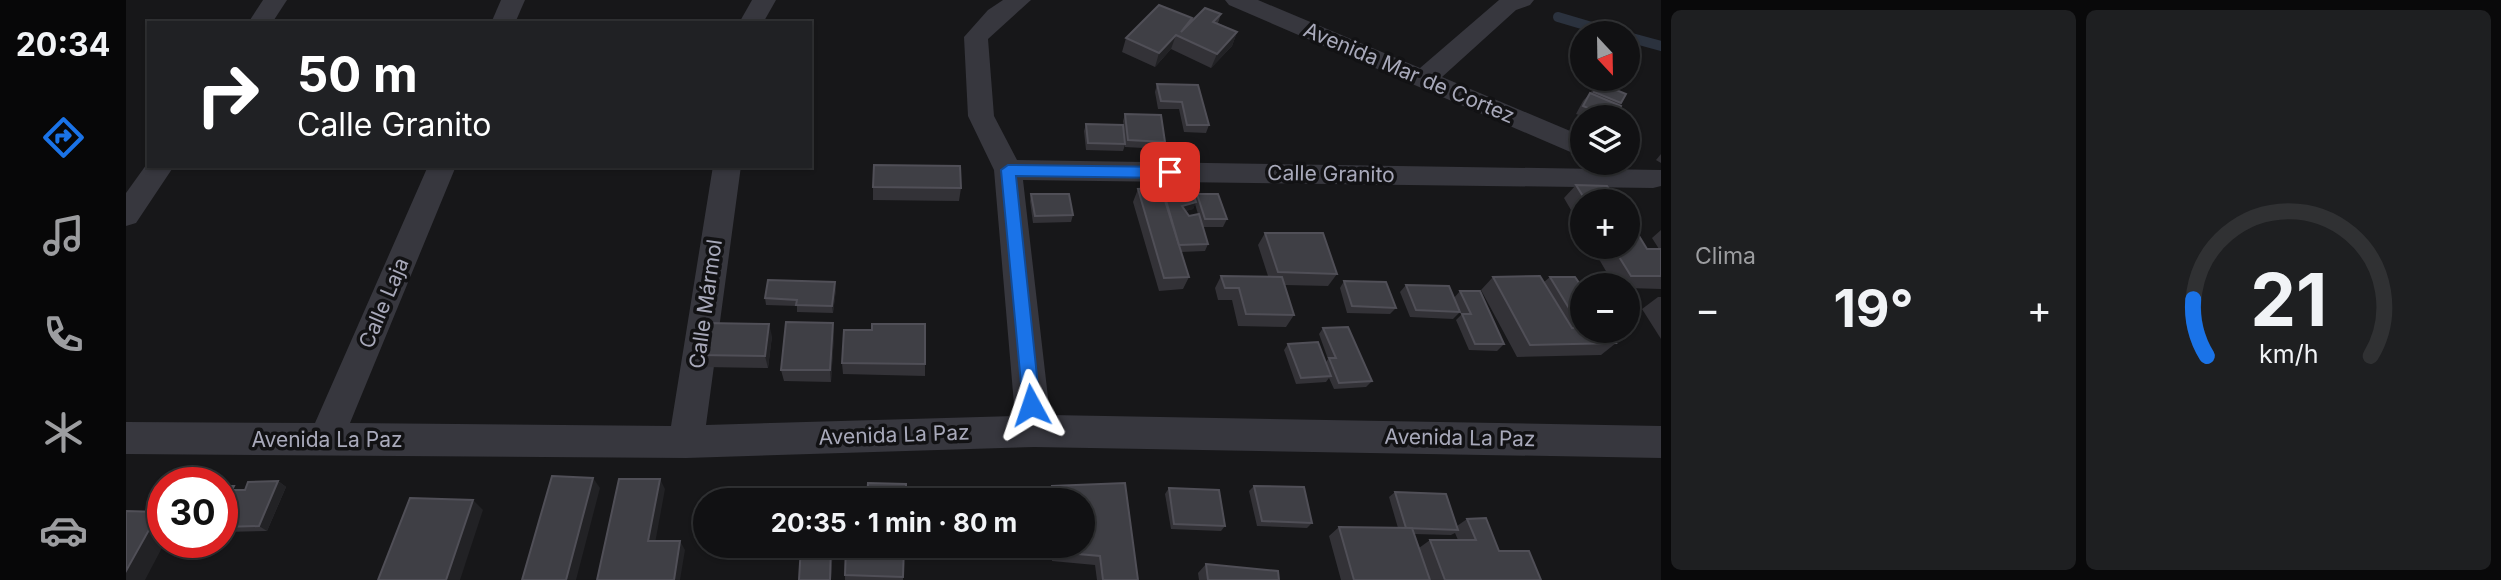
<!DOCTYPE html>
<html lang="es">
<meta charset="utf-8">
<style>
:root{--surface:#111113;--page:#1e1f21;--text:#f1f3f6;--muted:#9c9da0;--line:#303133;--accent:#1a73e8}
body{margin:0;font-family:Inter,sans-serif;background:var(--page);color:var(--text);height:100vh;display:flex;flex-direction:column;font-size:26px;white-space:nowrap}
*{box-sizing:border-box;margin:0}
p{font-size:23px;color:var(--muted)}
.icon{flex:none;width:38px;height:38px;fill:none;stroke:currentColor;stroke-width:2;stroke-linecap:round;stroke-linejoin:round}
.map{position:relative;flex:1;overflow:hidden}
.drawer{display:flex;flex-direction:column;gap:10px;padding:10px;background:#09090a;width:840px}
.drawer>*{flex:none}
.guide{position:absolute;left:21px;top:21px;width:665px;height:147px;border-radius:0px;box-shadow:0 2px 5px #0004,0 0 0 2px var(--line);background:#202124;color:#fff;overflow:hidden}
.needle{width:46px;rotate:158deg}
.tools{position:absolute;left:1444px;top:21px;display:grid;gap:14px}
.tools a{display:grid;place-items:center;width:70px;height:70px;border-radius:50%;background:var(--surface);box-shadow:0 2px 5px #0004,0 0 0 2px var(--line);font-size:35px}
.speed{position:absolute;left:21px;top:467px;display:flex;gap:14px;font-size:35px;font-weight:700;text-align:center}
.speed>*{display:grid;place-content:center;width:91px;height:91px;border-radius:50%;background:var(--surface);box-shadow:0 2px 5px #0004,0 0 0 2px var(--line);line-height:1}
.speed .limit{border:10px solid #d22;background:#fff;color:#111}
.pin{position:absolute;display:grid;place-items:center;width:60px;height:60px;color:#fff;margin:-30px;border-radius:14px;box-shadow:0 4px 10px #0006}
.me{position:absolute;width:77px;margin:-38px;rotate:355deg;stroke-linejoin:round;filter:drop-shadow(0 0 5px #0008)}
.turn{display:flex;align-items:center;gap:24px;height:147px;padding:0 35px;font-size:32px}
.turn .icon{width:91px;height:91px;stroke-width:2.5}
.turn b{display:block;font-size:49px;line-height:60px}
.big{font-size:52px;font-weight:700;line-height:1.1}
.drawer .tile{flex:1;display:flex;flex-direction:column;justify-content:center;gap:10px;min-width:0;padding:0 24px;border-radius:10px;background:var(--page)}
.drawer .dial{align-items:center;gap:0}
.dial svg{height:182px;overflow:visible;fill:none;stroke:var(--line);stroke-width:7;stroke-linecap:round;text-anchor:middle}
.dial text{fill:var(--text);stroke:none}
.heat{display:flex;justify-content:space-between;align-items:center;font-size:38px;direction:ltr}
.drawer .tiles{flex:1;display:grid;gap:10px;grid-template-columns:repeat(2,1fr)}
.trip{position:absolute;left:567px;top:488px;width:402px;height:70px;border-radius:35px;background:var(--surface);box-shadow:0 2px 5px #0004,0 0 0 2px var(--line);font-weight:700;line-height:70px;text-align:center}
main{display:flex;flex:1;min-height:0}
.tabs{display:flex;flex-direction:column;width:126px;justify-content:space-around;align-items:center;background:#070708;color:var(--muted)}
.tabs .icon{width:49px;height:49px}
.tabs .on{color:var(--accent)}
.tabs b{font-size:32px;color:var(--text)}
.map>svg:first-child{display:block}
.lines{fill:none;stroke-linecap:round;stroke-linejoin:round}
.stream{stroke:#2b323e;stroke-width:10}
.minor{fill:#37373e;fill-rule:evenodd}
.wall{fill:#333237;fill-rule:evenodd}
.shaded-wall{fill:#222225}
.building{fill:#3f3f45;stroke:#504f57;stroke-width:2}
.route{fill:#1a73e8;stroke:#114b97;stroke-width:2}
.labels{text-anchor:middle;stroke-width:7;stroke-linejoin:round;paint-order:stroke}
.street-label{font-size:21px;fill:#a8a9ba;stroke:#121214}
</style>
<main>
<nav class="tabs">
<b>20:34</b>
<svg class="icon on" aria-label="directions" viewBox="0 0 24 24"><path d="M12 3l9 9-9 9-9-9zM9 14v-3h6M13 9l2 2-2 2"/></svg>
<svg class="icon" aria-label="music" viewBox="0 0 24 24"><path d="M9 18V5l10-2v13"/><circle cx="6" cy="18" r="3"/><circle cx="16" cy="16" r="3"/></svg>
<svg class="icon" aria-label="phone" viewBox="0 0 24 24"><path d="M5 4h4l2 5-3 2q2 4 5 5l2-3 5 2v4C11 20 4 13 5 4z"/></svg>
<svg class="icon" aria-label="climate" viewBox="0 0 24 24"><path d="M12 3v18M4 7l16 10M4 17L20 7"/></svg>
<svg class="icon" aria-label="car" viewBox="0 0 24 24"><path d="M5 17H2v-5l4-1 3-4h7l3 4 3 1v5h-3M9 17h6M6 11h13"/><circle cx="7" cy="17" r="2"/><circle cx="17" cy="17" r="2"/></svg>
</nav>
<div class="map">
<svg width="1535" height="580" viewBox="0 0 1535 580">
<rect width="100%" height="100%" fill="#171719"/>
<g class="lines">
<g class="stream">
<polyline points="1432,17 1486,33"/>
<polyline points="1502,37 1535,46"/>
</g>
<g class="minor">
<polygon points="137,0 161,0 146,23 122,23"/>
<polygon points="375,0 399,0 389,23 365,23"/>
<polygon points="626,0 650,0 637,23 613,23"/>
<polygon points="877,0 905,0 862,39 868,116 891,160 1535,170 1535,186 1527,188 897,180 924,415 1535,426 1535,458 908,447 560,458 0,454 0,422 189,423 302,166 330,166 224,423 545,426 587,166 615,166 580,425 889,416 868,170 842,116 838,37 862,10"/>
<polygon points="1099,0 1132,0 1294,68 1373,0 1408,0 1404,5 1390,10 1316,77 1456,136 1456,157 1103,5"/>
<polygon points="23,161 23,166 48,166 10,223 0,226 0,193"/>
</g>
</g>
<g class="wall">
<polygon points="1095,14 1092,23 1111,32 1106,46 1085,68 1045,49 1029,67 996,52 1000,38"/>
<polygon points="1473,83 1495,103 1490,117 1459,117 1450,114 1457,101"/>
<polygon points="1031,84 1072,85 1083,125 1080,133 1058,132 1053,109 1032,109 1029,92"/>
<polygon points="999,114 1039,142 1036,149 999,147 999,145 997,151 960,150 958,131 960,124 999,139 997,121"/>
<polygon points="1535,154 1535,163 1530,160"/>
<polygon points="1450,185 1491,201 1456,201 1456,229 1438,198"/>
<polygon points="747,187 835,188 833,201 747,200"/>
<path d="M1012 189 1036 193 1037 190 1069 199 1071 194 1101 219 1097 227H1077L1082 244 1079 251 1055 252 1063 277 1057 289 1033 291 1007 202ZM1069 204 1072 214 1063 216 1059 211 1067 209Z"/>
<polygon points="905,194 947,215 945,222 907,223 904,201"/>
<polygon points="1535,230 1535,289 1502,288 1502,285 1488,285 1466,247 1502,247 1533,249 1526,238"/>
<polygon points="1139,233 1211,274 1202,286 1159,285 1168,315 1160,327 1112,326 1106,300 1092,300 1089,288 1095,276 1142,276 1132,245"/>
<polygon points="1367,277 1418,282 1424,277 1490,343 1475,355 1391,357 1355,290"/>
<polygon points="1218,281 1270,308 1264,314 1221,313 1214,288"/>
<polygon points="1280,285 1334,312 1327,319 1284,317 1274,292"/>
<polygon points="710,289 707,313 671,312 671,306 640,305 639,298"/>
<polygon points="1334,291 1378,344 1371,351 1343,350 1330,320 1336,314 1328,298"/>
<polygon points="1532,297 1535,297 1535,339 1516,309"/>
<polygon points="707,323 708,335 705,382 658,381 655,370"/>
<polygon points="1197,328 1246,381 1240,387 1208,389 1203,378 1200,382 1170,384 1158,350 1162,344 1200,362 1202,359 1193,334"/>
<polygon points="646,336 642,368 578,367 574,355"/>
<polygon points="716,363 799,364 799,376 717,374"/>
<polygon points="152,481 160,487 141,531 96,532 96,488 119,490"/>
<polygon points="999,483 1012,580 971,580 969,565 926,561 925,546 957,546 957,500 923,500 922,495 926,486"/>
<polygon points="1128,486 1186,523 1181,528 1131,526 1123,491"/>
<polygon points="1043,488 1099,526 1095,531 1045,529 1039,494"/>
<path d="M1269 492 1331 526 1341 519 1373 551 1415 580H1215L1203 536 1213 527 1272 528 1263 497ZM1329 533 1332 540H1304L1293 548 1288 534 1325 535Z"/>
<polygon points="642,546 707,546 705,580 675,547 643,547"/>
<polygon points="778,546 777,580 719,580 719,575"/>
<polygon points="1080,564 1153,580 1073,580 1072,573"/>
</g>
<g class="shaded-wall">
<polygon points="1111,32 1106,46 1085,68 1091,54"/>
<polygon points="1050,35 1045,49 1029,67 1033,53"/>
<polygon points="1070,202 1067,209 1053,213 1056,206"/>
<polygon points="709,282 710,289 707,313 706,306"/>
<polygon points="707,323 708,335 705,382 704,370"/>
<polygon points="643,324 646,336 642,368 639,356"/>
<polygon points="467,478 474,488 450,580 440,580"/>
<polygon points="534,479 539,489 528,549 522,541"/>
<polygon points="152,481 160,487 141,531 133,526"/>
<polygon points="347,500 357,510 334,580 320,580"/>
<polygon points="33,512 37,514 37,542 39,542 19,580 0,580 0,571"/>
<polygon points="554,541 559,550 554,580 548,580"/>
<polygon points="705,546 707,546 705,580 704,580"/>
</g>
<g class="building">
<polygon points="1033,5 1066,18 1055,32 1079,8 1095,14 1087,22 1111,32 1091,54 1050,35 1033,53 1000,38"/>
<polygon points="1473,83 1500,94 1495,103 1468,92"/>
<polygon points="1031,84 1072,85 1083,125 1061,125 1056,102 1035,101"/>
<polygon points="1464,93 1495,106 1490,117 1484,117 1457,106"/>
<polygon points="999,114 1035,115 1039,142 1002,140"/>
<polygon points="960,124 997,125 999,144 962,143"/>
<polygon points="748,165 834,166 835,188 747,187"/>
<polygon points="1450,185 1481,186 1491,201 1460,201"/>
<polygon points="1035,188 1063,277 1038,278 1012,189"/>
<polygon points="1037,190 1066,190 1070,202 1056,206 1063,216 1073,214 1082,244 1053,245"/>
<polygon points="905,194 943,194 947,215 909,216"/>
<polygon points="1071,194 1092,194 1101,219 1079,219"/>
<polygon points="1502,218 1521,249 1535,249 1535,276 1505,276 1487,247 1502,247"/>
<polygon points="1139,233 1197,233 1211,274 1152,272"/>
<polygon points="1095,276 1156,277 1168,315 1120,314 1113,288 1099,288"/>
<polygon points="1414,276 1446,328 1455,328 1424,277 1449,277 1456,287 1456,331 1483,331 1490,343 1404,345 1367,277"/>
<polygon points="642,280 709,282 706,306 670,305 671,300 639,298"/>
<polygon points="1218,281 1260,282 1270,308 1226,306"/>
<polygon points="1280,285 1323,286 1334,312 1290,310"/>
<polygon points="1334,291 1354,291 1378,344 1349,344 1336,314 1345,314"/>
<polygon points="660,322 707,323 704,370 655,370"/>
<polygon points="580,323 643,324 639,356 574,355"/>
<polygon points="746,324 799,324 799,364 716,363 718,330 746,330"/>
<polygon points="1222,327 1246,381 1213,383 1203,358 1210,358 1197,328"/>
<polygon points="1192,342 1205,376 1175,378 1162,344"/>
<polygon points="426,476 467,478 440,580 396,580"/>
<polygon points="493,479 534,479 522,541 554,541 548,580 471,580"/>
<polygon points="152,481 133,526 96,527 97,486 108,486 106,490 119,490 122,482"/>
<polygon points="742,483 780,484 780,500 741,500"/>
<polygon points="999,483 1012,580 977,580 974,556 930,552 930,546 957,546 957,500 927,500 926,486"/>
<polygon points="1128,486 1178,487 1186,523 1136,521"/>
<polygon points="645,487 707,487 707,500 643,500"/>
<polygon points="1043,488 1093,490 1099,526 1048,524"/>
<polygon points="1269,492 1320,494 1332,530 1280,528"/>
<polygon points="284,498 347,500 320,580 252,580"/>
<polygon points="0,511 33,512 0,571"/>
<polygon points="1360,518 1373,551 1403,551 1415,580 1319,580 1304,540 1350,540 1341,519"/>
<polygon points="1213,527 1286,528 1304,580 1228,580"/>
<polygon points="675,546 705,546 704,580 673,580"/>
<polygon points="720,546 778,546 777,577 719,575"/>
<polygon points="1080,564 1152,571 1153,580 1082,580"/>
</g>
<polygon class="route" points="882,165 1044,167 1051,172 1044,178 890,176 914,405 905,412 897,405 875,170"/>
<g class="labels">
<g class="street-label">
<text transform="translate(1283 73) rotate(23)" y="7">Avenida Mar de Cortez</text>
<text transform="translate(1205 174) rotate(1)" y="7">Calle Granito</text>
<text transform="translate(258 303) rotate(-67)" y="7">Calle Laja</text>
<text transform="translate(580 304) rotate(-82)" y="7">Calle Mármol</text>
<text transform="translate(768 435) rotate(-2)" y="7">Avenida La Paz</text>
<text transform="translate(1334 438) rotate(1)" y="7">Avenida La Paz</text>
<text x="201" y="447">Avenida La Paz</text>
</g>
</g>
</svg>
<div class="tools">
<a><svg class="needle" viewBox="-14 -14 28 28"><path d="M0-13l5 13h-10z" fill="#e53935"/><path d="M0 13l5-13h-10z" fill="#9c9da0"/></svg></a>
<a><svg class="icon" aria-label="layers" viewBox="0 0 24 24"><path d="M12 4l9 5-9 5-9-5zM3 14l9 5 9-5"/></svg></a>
<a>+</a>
<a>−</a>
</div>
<div class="speed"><div class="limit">30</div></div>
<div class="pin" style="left:1044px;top:172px;background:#d93025"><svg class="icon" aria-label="arrive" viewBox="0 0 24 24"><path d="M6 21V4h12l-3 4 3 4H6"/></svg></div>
<svg class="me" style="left:905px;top:405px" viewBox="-20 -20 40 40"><path d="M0-17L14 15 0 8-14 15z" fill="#1a73e8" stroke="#fff" stroke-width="4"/></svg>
<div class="trip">20:35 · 1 min · 80 m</div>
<div class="guide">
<div class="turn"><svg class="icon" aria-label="right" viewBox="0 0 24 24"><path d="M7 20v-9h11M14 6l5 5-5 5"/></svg><div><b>50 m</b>Calle Granito</div></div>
</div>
</div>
<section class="drawer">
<div class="tiles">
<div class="tile"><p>Clima</p>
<div class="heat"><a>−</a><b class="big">19°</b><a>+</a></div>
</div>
<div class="tile dial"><svg viewBox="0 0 100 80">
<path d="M14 69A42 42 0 1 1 86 69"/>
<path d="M14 69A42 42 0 0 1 8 44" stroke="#1a73e8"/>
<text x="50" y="56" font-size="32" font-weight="700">21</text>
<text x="50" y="72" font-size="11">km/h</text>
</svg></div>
</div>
</section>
</main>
